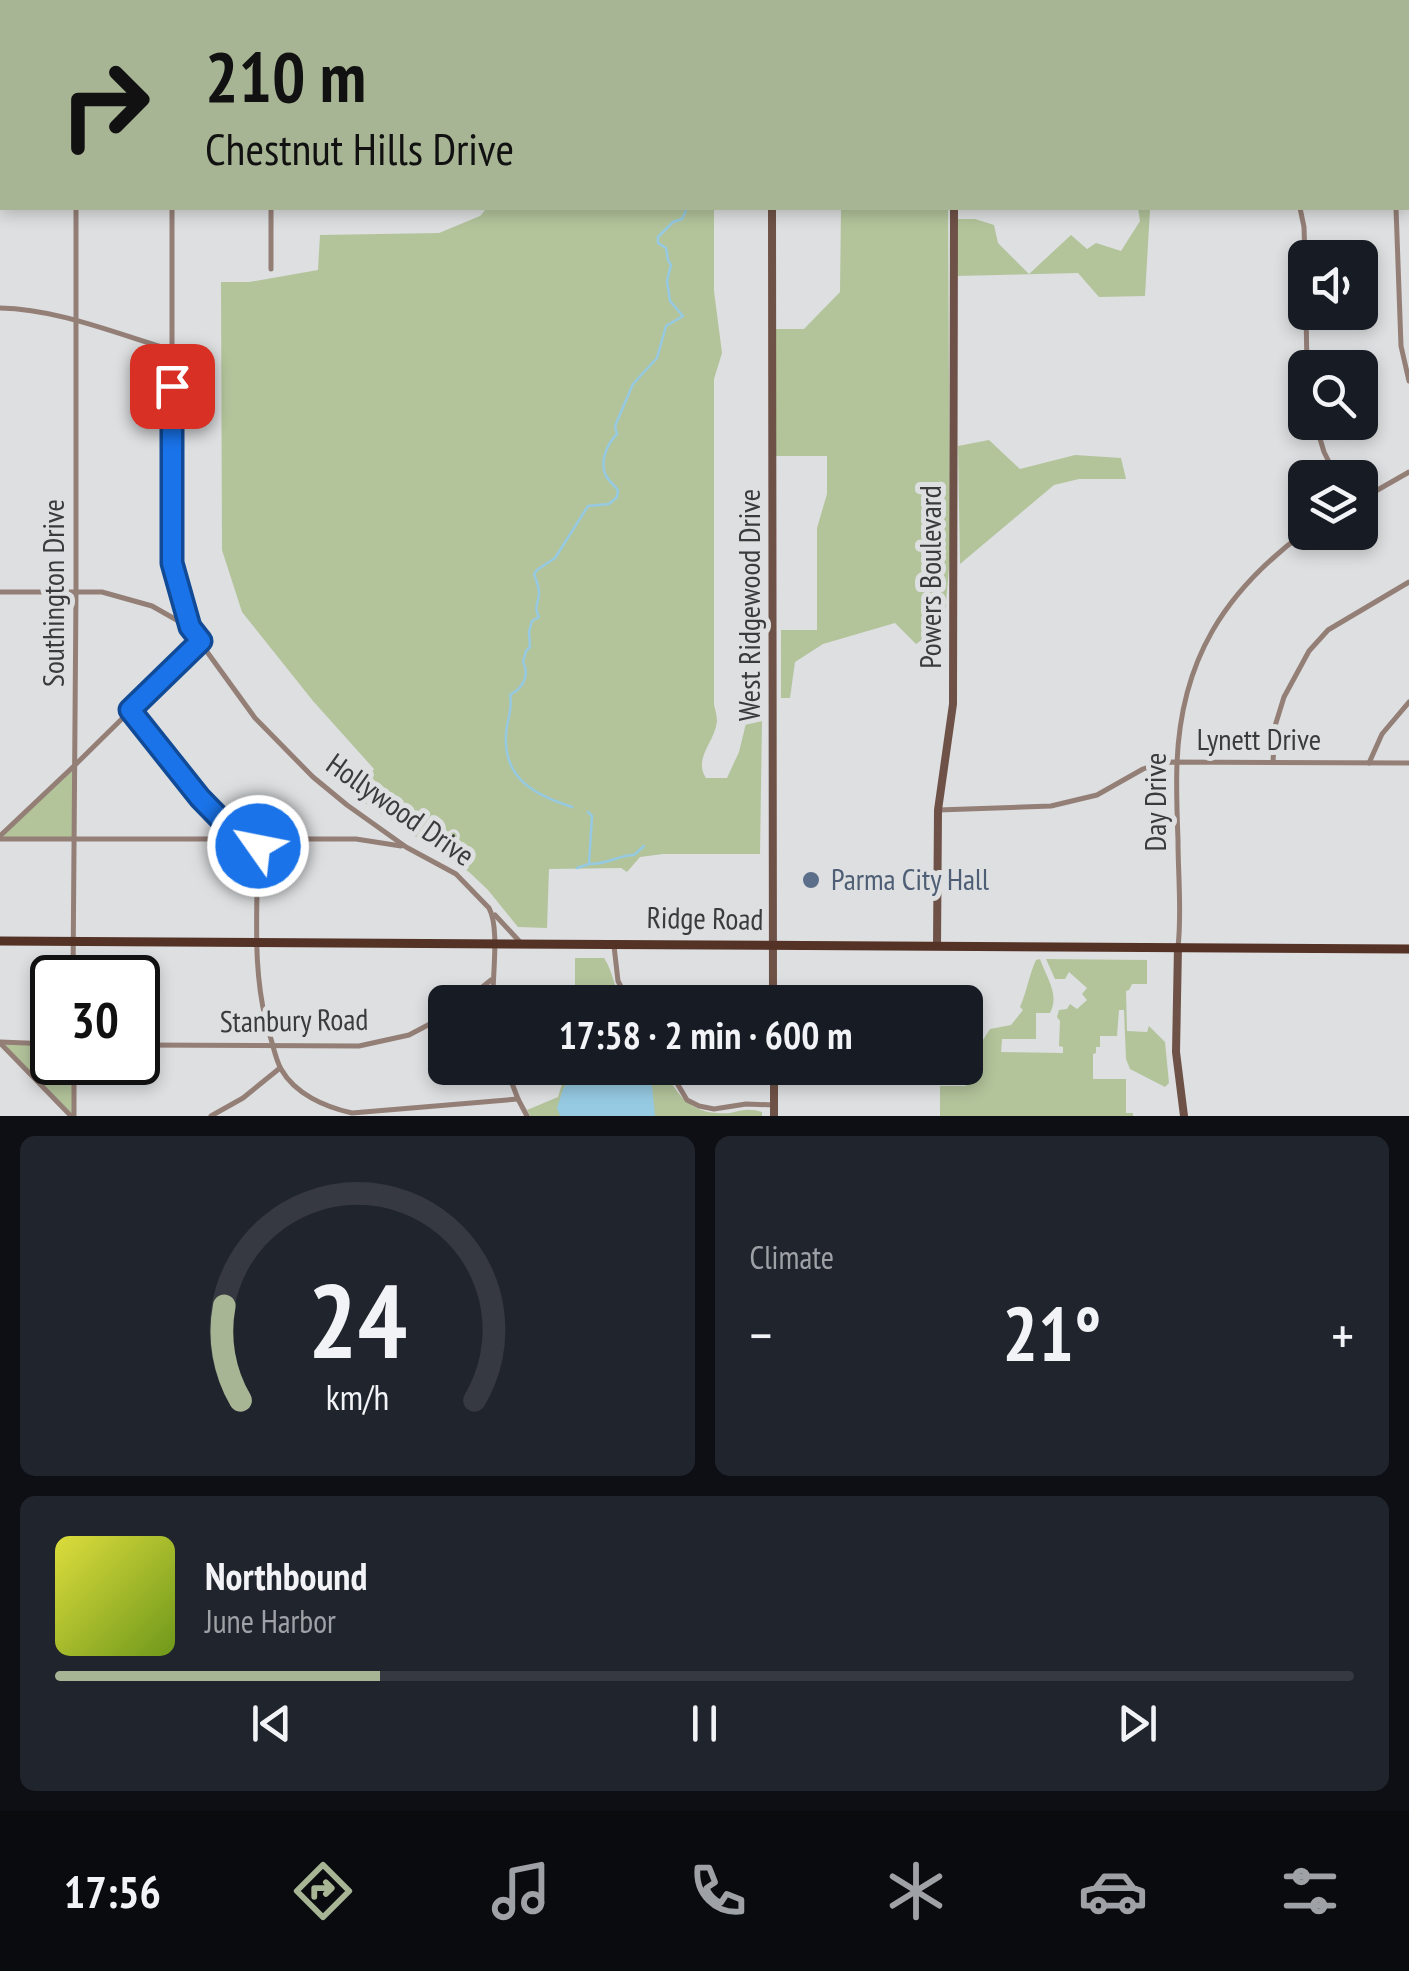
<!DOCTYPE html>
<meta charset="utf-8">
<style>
:root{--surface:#171b24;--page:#20242c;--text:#f1f3f6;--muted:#9ea1a6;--line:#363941;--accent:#a7b594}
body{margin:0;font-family:"PT Sans Narrow",sans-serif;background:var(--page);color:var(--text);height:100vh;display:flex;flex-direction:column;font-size:38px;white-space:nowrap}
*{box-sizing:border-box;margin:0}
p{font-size:32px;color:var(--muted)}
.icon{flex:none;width:55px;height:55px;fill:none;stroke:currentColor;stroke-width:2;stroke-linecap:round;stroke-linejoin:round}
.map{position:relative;height:1116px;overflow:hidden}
.drawer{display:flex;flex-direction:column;gap:20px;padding:20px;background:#0d0f14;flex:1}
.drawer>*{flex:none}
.banner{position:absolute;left:0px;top:0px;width:1410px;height:210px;box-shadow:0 5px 15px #0003;background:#a7b594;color:#111;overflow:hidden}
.controls{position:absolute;left:1288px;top:240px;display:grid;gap:20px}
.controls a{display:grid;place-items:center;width:90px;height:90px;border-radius:15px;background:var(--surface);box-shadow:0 5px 15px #0003;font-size:50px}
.speed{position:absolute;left:30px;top:955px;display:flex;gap:20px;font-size:50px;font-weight:700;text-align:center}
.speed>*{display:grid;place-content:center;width:130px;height:130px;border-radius:50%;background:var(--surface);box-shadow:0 5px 15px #0003;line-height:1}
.speed .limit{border:5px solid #111;border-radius:15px;background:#fff;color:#111}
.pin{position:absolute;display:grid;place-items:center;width:85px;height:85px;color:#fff;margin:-42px;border-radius:20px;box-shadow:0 5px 15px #0006}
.me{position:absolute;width:110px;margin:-55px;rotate:303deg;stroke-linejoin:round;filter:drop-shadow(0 0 8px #0008)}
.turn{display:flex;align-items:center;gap:35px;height:210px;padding:0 40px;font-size:45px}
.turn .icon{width:130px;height:130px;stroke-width:2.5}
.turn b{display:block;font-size:70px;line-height:85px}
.big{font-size:75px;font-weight:700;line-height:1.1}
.drawer .widget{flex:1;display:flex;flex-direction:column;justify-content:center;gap:15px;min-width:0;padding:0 35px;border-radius:15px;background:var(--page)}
.drawer .dial{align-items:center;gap:0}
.dial svg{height:260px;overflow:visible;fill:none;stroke:var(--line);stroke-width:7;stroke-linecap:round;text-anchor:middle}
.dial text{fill:var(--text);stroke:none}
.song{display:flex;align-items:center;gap:30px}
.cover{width:120px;height:120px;border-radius:15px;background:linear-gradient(135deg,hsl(60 70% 55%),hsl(80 70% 35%))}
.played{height:10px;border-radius:5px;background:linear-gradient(90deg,var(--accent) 25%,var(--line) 25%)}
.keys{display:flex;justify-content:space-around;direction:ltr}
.heat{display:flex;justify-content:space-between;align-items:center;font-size:55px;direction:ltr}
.drawer .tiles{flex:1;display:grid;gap:20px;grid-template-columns:1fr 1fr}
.widget:last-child{grid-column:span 2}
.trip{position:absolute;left:428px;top:985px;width:555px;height:100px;border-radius:15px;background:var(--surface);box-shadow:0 5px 15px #0003;font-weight:700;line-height:100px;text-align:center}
.tabs{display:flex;height:160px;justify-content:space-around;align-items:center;background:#090b0e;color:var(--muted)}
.tabs .icon{width:70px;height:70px}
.tabs .current{color:var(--accent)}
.tabs b{font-size:45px;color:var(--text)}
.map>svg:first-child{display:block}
.green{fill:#b3c49b}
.water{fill:#96c9e2}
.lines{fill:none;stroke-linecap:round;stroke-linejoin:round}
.stream{stroke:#96c9e2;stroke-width:2.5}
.street{stroke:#947f77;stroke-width:5}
.secondary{stroke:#6f5247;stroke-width:8}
.primary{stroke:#543226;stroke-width:9}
.route-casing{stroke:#114b97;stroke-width:25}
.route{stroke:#1a73e8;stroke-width:18}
.service-dot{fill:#5c6f8a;stroke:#dddfe1;stroke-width:4}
.labels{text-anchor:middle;stroke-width:10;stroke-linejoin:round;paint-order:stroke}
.street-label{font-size:30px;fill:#3b3b3c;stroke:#dddfe1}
.service-label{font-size:30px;fill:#4e5e75;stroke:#dddfe1;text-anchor:start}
</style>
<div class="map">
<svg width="1409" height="1116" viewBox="0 0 1409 1116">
<rect width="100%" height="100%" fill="#dddfe1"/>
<g class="green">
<polygon points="213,0 722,0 724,2 218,2"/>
<path d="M487 208H714V291L722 353 714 379V704C715 710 717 715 717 721 715 742 693 758 706 778H727L739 752 747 719H762L760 854H663L640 857 627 872 621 868 549 869 547 928 518 927 488 890 469 872 354 796 374 769 313 701 242 612 222 550 221 282H249L318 270 320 235 439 233 480 216Z"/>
<polygon points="841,208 948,208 950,558 944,623 916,644 895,623 823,644 795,662 790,698 781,698 781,630 817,630 817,528 827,494 827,456 776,456 776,329 804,329 840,292"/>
<polygon points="1138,208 1148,208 1150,210 1145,296 1099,297 1078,273 957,276 956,219 975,219 994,225 998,243 1029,274 1071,235 1087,249 1096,243 1121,251 1140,221"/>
<polygon points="989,440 1020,469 1075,455 1121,458 1126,479 1079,479 1054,485 960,564 958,446"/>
<polygon points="75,765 74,838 0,839"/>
<path d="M575 958H604C613 971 614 988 622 1002H540L575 1001Z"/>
<path d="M1040 959C1046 977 1060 994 1050 1013H1036V1039H1002L1001 1052 1063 1053V1047L1059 1046 1060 1021 1057 1017 1059 1010 1067 1009 1070 1004 1077 1009 1087 1000 1082 994 1087 988 1069 972 1065 979H1055L1046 959 1147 960V984H1132L1129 990 1126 991 1127 1031 1147 1032 1149 1026 1165 1042 1169 1083 1165 1087 1130 1069 1126 1059 1124 1010H1119L1117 1036H1100V1047H1096V1053L1093 1054V1079H1126V1113H1133V1116H940V1086H965L981 1076 983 1058 978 1055 981 1043 990 1029 1011 1025 1023 1010 1020 1007C1027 991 1029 975 1036 960Z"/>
<polygon points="0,1043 52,1044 52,1062 74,1063 74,1116"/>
<path d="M567 1068H663C678 1097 692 1116 730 1113 742 1110 750 1108 762 1112V1116H530L527 1110 558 1097Z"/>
</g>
<polygon class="water" points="577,1068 645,1068 652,1085 655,1116 560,1116 557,1108 563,1089"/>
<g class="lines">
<g class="stream">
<path d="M572 807C535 795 503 779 506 734 507 720 513 708 510 695 523 688 530 675 523 662L526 651 530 647 529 632 532 621 539 617C533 607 539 603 539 593 539 587 536 579 534 574L537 570 555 558 588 506 609 504 617 497 618 490C614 485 609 481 606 476 599 462 607 444 617 434L615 426 633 384 657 358 666 326 683 316 670 301 667 281 671 265 668 260 666 248 658 243V237L673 222 682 219 687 208"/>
<path d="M590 864C608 864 619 855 634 855L644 846"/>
<polyline points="577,868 589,864 592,816 588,812"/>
</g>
<g class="street">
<polyline points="942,0 942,2"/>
<polyline points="173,2 173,0"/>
<polyline points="1093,2 1094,0"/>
<polyline points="1139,2 1140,0"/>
<polyline points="1408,84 1409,84"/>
<path d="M172 208V563L189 627 255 718 313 777 347 805 406 847 456 874 489 908C500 928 492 977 493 1002"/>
<polyline points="271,208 271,269"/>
<polyline points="1300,208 1304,227 1305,258"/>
<polyline points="1396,208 1401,346 1409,381"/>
<path d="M0 308C58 309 117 334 172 350"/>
<polyline points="1306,312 1307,368"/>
<polyline points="1315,422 1324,452 1337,478"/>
<polyline points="1360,500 1409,472"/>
<polyline points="0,592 102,592 152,606 189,627"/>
<polyline points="130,710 199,798 238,837"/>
<polyline points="1273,762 1275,726 1284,697 1309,651 1328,630 1409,582"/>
<polyline points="1369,763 1382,734 1409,702"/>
<polyline points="938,810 1051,806 1097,795 1143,769 1163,762 1409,763"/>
<polyline points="0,836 75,765 201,641"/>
<path d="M258 838C258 904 250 975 271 1039 274 1049 276 1060 281 1069 295 1094 325 1107 352 1113L518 1099"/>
<polyline points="0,839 356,839 401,846"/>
<polyline points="495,915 521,943"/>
<polyline points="614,946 618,981 629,1002"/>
<path d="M1178 947C1182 912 1178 876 1178 840 1177 815 1176 789 1177 763 1181 660 1224 592 1305 532"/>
<polyline points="73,978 76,592 76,208"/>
<polyline points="464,1002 491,980"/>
<polyline points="0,1042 52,1044"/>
<polyline points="0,1043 71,1116"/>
<polyline points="138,1045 359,1046 409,1035 445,1016"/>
<polyline points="506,1068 518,1099 527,1116"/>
<polyline points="668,1068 687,1100 699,1106 714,1109 746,1104 774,1105"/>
<polyline points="74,1116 74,1062"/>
<polyline points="211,1116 243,1098 280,1068"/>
</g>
<g class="secondary">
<polyline points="771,0 771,2"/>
<polyline points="0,31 2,31"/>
<polyline points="772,208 773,1002"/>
<polyline points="937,946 938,810 953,704 954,208"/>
<polyline points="1178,947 1176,1052 1184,1116"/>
<polyline points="774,1068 774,1116"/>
</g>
<polyline class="primary" points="0,941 1409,949"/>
</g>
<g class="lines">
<g class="route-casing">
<polyline id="route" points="172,386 172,563 190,627 201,641 130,710 200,798 239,838 258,838 258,846"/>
</g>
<use href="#route" class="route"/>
</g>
<circle class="service-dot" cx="811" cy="880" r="10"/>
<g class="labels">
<g class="street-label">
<text transform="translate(931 577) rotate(-90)" y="10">Powers Boulevard</text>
<text transform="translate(54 593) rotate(-90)" y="10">Southington Drive</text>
<text transform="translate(750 605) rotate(-90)" y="10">West Ridgewood Drive</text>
<text x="1259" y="750">Lynett Drive</text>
<text transform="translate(1156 802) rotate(-90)" y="10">Day Drive</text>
<text transform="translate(400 810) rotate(35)" y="10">Hollywood Drive</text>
<text transform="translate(705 919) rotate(1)" y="10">Ridge Road</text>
<text transform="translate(294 1021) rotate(-1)" y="10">Stanbury Road</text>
</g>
<g class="service-label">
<text x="831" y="890">Parma City Hall</text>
</g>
</g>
</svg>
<div class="controls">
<a><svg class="icon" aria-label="sound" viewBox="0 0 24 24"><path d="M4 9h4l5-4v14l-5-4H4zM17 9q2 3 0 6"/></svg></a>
<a><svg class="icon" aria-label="search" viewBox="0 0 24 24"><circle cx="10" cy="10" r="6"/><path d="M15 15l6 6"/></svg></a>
<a><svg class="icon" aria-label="layers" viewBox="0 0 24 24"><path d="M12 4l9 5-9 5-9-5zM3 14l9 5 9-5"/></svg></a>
</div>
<div class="speed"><div class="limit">30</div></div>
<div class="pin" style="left:172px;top:386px;background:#d93025"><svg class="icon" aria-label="arrive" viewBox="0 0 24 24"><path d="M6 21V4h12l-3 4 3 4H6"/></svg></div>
<svg class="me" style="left:258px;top:846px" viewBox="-20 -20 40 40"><circle r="17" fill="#1a73e8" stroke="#fff" stroke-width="3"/><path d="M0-11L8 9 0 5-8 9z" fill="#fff"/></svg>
<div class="trip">17:58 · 2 min · 600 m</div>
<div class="banner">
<div class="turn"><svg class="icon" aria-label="right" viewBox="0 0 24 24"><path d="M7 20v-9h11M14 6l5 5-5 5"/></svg><div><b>210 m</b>Chestnut Hills Drive</div></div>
</div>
</div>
<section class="drawer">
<div class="tiles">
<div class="widget dial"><svg viewBox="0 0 100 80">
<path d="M14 69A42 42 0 1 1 86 69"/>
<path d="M14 69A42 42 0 0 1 9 40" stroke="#a7b594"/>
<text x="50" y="56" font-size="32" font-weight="700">24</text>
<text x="50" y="72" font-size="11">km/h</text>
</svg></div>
<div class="widget"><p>Climate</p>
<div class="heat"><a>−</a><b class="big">21°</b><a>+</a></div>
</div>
<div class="widget">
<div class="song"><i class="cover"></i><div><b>Northbound</b><p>June Harbor</p></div></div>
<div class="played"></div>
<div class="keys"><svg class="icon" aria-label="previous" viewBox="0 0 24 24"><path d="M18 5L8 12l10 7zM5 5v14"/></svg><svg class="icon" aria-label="pause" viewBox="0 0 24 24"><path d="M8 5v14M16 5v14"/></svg><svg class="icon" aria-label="next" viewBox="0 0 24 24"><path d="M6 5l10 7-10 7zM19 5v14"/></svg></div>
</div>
</div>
</section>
<nav class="tabs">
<b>17:56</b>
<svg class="icon current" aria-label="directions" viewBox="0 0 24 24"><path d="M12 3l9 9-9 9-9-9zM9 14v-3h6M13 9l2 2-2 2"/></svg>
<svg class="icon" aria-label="music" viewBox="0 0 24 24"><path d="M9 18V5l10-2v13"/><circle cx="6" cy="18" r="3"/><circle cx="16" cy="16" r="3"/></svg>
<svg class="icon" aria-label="phone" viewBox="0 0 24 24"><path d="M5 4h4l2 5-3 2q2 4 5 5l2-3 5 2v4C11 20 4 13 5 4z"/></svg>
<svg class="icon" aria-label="climate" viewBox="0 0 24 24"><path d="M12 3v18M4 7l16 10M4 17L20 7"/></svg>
<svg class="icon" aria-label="car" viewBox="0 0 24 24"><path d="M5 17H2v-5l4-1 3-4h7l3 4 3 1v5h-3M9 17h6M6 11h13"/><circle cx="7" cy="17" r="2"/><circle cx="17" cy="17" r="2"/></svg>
<svg class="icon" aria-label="filters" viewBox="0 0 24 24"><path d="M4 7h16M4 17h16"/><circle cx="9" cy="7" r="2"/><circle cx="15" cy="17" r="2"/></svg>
</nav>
